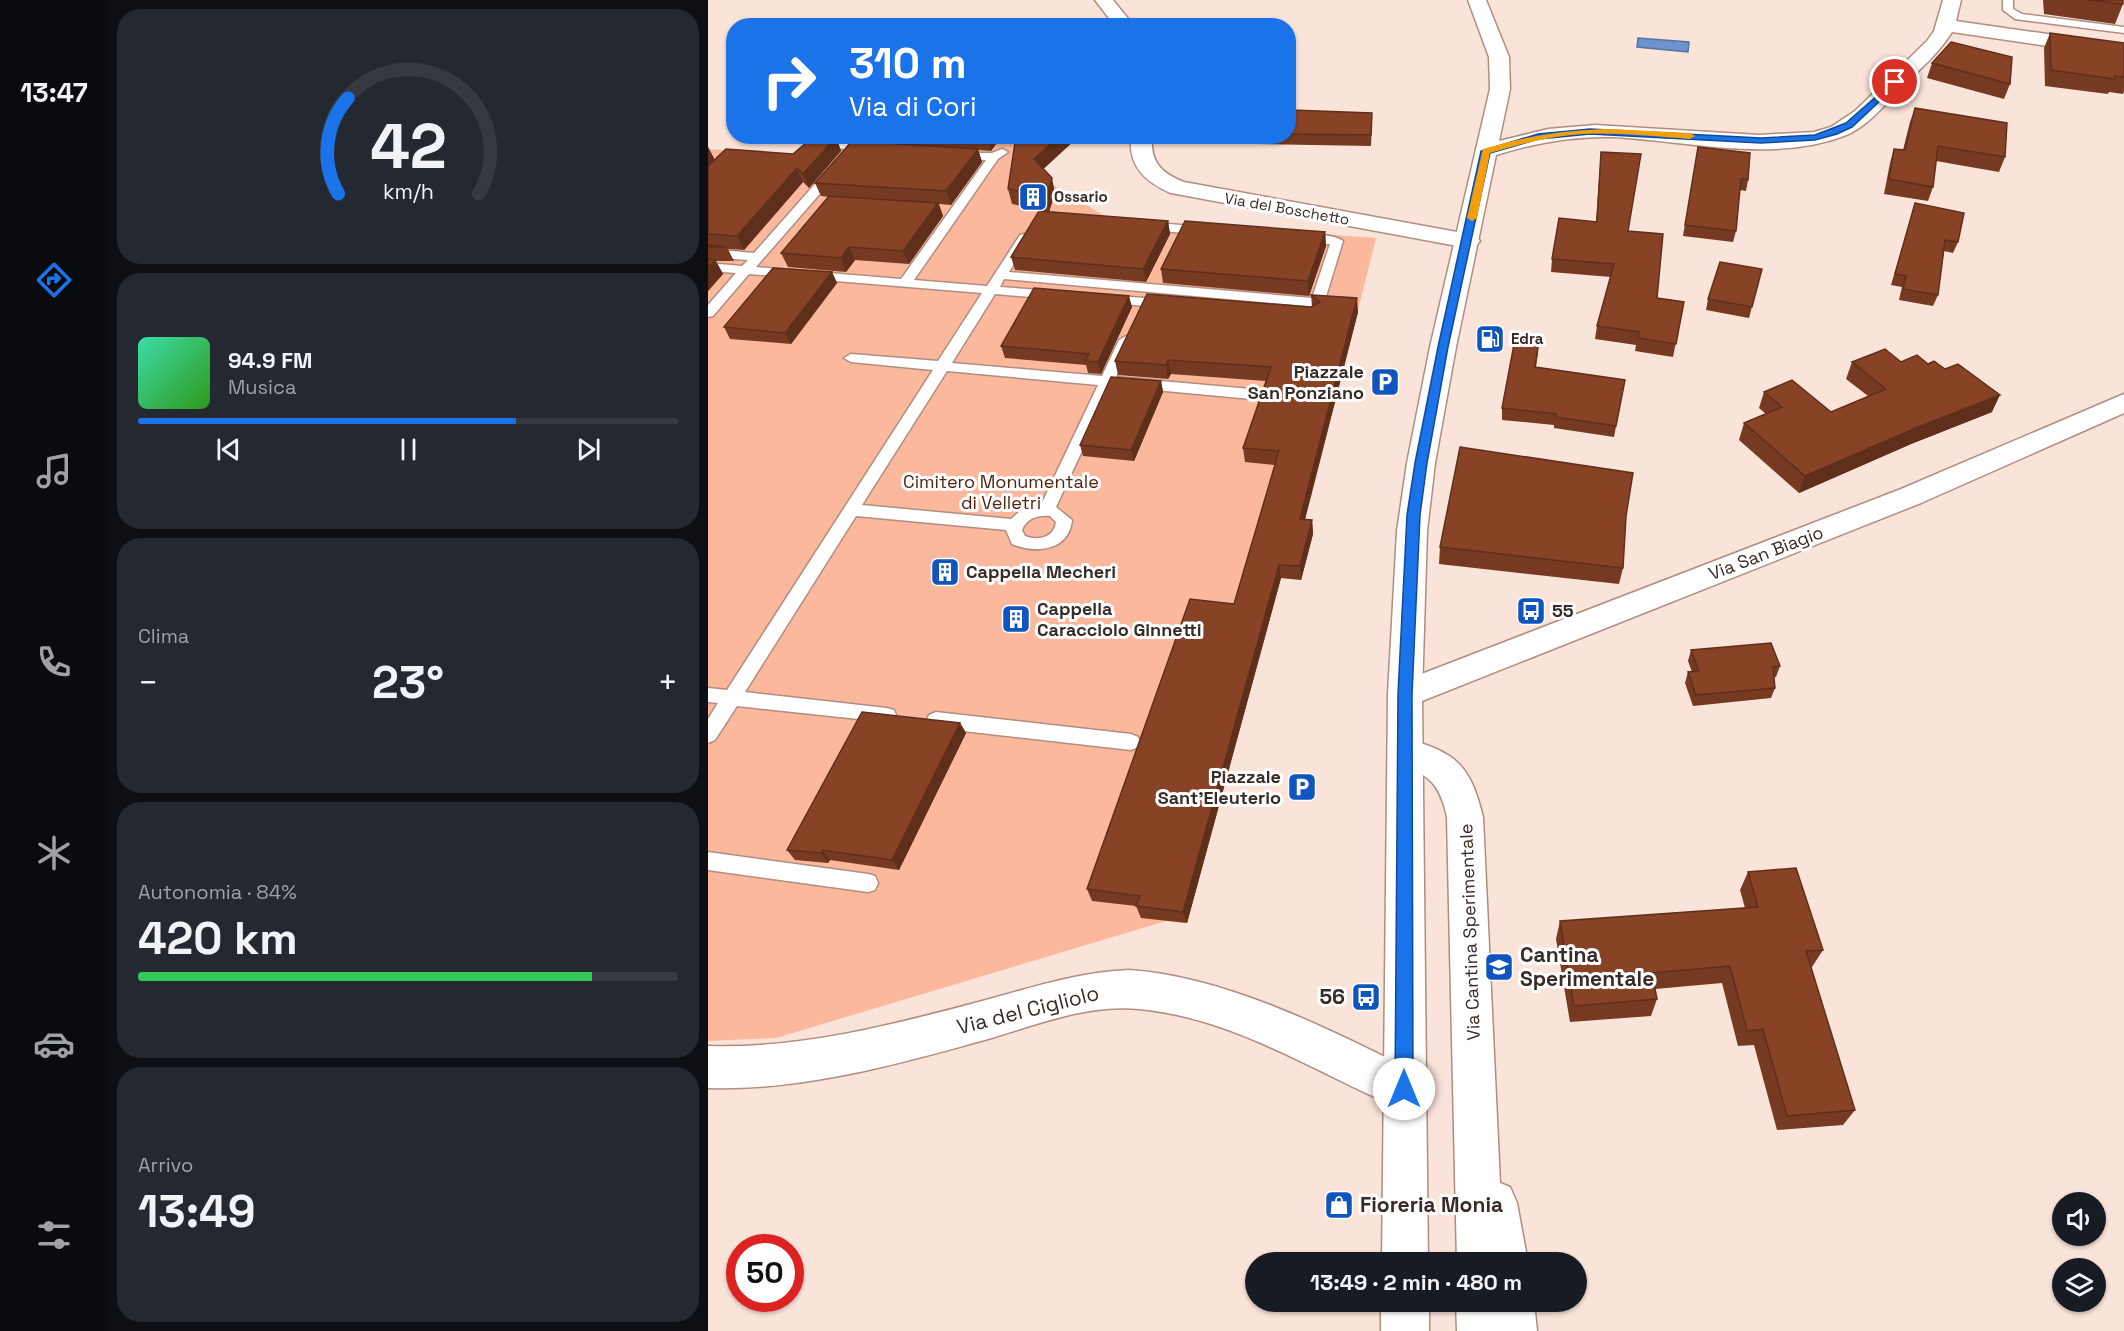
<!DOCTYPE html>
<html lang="it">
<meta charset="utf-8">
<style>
:root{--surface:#171b24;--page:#242831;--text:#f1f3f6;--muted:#9ea1a6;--line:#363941;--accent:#1a73e8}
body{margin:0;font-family:"Space Grotesk",sans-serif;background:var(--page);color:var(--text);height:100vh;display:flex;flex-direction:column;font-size:22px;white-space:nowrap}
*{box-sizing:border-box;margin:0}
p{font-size:20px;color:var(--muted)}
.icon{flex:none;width:33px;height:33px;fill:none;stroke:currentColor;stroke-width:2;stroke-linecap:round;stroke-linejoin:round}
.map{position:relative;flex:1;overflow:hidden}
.sheet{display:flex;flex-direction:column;gap:9px;padding:9px;background:#0d0f14;width:600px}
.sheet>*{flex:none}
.hud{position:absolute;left:18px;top:18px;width:570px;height:126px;border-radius:24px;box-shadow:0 2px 4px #0004;background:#1a73e8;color:#fff;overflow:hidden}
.tools{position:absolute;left:1344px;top:1192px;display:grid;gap:12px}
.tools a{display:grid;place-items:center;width:54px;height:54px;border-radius:50%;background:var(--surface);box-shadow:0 2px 4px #0004;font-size:30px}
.speed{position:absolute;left:18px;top:1234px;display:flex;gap:12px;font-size:30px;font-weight:700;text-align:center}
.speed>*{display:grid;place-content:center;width:78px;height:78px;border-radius:50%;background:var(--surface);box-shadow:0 2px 4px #0004;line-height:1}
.speed .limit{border:9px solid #d22;background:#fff;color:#111}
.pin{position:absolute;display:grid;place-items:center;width:51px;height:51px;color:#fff;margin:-26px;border:3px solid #fff;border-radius:50%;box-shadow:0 2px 6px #0007}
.me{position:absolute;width:66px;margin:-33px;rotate:0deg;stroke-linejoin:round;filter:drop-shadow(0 0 4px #0008)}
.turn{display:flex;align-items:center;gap:21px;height:126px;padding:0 24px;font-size:27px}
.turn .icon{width:78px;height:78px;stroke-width:2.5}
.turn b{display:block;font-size:42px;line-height:51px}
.big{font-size:45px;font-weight:600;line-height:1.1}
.sheet .tile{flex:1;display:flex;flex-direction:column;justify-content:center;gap:9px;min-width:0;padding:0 21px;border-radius:24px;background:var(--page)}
.sheet .dial{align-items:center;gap:0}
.dial svg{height:156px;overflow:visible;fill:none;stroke:var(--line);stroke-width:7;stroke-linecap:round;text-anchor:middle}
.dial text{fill:var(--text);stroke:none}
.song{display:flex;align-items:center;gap:18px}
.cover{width:72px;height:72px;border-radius:9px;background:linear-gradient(135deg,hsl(160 70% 55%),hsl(110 70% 35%))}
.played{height:6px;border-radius:3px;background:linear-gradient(90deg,var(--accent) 70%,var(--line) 70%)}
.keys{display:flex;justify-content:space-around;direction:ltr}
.heat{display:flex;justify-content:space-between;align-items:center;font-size:33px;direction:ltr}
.charge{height:9px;border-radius:4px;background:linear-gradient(90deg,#34c759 84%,var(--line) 0)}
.trip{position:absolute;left:537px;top:1252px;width:342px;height:60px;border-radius:30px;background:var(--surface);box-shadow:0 2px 4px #0004;font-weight:600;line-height:60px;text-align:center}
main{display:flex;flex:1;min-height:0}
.tabs{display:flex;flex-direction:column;width:108px;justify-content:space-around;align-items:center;background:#090b0e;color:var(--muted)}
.tabs .icon{width:42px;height:42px}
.tabs .selected{color:var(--accent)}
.tabs b{font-size:27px;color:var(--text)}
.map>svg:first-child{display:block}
.green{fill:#fcb89d}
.water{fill:#6c92d0;stroke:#5c739c;stroke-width:1.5}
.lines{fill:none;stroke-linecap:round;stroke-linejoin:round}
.lane-casing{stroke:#b08d7f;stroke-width:3}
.street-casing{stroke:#b08d7f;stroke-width:3}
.secondary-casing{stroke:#b08d7f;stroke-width:3}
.lane{fill:#fff;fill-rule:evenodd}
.street{fill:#fff;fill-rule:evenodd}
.secondary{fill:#fff;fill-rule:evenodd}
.wall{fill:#753a21}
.shaded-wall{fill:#5f2f1b}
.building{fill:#884326;stroke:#5f2f1b;stroke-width:1.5}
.route{fill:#1a73e8;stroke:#114b97;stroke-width:1.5}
.slow{fill:#f59e0b}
.labels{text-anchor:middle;stroke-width:6;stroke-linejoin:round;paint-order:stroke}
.far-poi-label{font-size:15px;font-weight:bold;fill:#382a24;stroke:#fff;text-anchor:start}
.far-street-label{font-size:15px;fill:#382a24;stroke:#fff}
.poi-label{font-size:18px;font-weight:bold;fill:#382a24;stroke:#fff;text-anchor:start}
.park-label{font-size:18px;fill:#54230e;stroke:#fff}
.street-label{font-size:18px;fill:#382a24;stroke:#fff}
.near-poi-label{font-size:21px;font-weight:bold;fill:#382a24;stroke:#fff;text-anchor:start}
.near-street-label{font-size:21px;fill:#382a24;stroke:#fff}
</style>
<main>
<nav class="tabs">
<b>13:47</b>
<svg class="icon selected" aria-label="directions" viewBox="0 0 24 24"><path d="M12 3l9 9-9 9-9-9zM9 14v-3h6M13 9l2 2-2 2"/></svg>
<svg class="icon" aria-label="music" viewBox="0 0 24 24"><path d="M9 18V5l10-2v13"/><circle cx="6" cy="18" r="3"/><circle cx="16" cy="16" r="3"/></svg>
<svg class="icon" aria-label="phone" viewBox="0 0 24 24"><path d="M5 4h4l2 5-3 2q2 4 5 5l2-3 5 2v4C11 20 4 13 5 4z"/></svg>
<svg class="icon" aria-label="climate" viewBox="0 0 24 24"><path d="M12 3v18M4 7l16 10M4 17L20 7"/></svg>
<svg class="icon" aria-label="car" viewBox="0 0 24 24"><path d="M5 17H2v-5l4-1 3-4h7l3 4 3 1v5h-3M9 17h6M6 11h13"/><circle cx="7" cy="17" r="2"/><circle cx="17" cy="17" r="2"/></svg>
<svg class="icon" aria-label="filters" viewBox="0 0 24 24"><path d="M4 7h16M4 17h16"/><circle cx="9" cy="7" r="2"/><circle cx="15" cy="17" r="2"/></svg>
</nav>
<section class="sheet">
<div class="tile dial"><svg viewBox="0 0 100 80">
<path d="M14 69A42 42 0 1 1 86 69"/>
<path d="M14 69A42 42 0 0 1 19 20" stroke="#1a73e8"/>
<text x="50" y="56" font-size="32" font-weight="700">42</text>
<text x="50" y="72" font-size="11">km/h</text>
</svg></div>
<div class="tile">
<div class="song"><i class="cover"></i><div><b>94.9 FM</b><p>Musica</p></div></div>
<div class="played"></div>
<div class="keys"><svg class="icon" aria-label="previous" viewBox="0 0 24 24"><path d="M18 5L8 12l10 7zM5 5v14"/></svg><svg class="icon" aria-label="pause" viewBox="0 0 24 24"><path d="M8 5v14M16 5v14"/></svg><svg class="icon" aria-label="next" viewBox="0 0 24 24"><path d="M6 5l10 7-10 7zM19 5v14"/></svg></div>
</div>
<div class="tile"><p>Clima</p>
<div class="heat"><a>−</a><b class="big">23°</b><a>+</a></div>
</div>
<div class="tile"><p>Autonomia · 84%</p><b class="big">420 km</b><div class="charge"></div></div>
<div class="tile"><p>Arrivo</p><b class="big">13:49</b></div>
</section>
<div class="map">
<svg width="1416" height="1331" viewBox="0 0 1416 1331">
<rect width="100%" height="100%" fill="#fae3d9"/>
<polygon class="green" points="108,137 369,138 329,175 403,220 668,238 603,497 594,513 589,532 605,534 593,580 572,578 479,923 458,921 68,1038 0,1041 0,149 88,156"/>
<polygon class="water" points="930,38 981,42 980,52 929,47"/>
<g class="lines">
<g class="lane-casing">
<g id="lane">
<polygon points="1295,0 1305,0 1305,9 1314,14 1416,27 1416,33 1307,19 1295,10"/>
<polygon points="110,139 162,146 168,149 162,152 113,146 103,147 103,143"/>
<path d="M294 149 300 152 290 159 206 280 279 286 312 235 316 234 322 238 301 272 604 298 622 244 593 243 587 239C595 232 627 234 635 241L616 303 609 307 296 279 292 287 345 291 352 295 345 299 287 294 244 363 394 376 411 340 418 336 425 340 408 377 543 389 550 394 543 399 404 386 348 507 364 520C361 551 328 554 304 544L298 530 148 516 37 692 179 708 186 710 188 715 186 720 179 722 29 706 7 740 0 743V719L10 703 0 702V688L19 690 225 370 143 362 136 358 143 354 230 361 274 293 41 274 5 316 0 317V305L28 273 0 271V263L34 266 40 260 0 257V249L46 253 122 167H130V173L48 267 193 279 278 160 249 158 245 157V153H284ZM239 371 390 385 333 505 313 510 303 519 154 505ZM342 516 348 522C346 538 330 541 317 536L314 530C319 518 330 515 342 516Z"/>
<polygon points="437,222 497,227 503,231 497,235 433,229 431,226 433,223"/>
<polygon points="400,295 459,300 466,304 459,308 395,302 393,299"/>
<polygon points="228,712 423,734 430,737 432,742 430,747 423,750 228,728 221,725 219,720 221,715"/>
<polygon points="0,852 160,874 167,876 170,883 167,890 160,892 0,870"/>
</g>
</g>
<g class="street-casing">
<g id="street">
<polygon points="387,0 405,0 426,26 407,26"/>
<path d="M423 136H444C442 162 453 173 476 182L760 234 768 236 772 241 768 246 760 248 463 193C437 182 420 166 423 136Z"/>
<polygon points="1416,394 1416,413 1213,503 709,703 697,707 685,703 680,694 685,685 1193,489"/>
<path d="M697 738C748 753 762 764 775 817L792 1183 802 1187 809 1203 820 1263H749L739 817C731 780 719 774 685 762L680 752 685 742Z"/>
<path d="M421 970C518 976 625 1031 711 1074L717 1089 711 1104 696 1110C609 1074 528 1018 431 1009 379 1004 328 1025 280 1039 190 1064 95 1091 0 1088V1046C94 1049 188 1024 278 1000 326 987 371 972 421 970Z"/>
<polygon points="748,1302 826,1302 829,1331 749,1331"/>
</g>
</g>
<g class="secondary-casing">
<g id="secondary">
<path d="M760 0H778L801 57 802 89 791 141 840 129 887 125 1051 135 1106 132 1123 127 1147 111 1219 41 1226 31 1235 0H1253L1248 21 1416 45V57L1244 32C1231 53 1213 68 1195 86 1178 103 1160 127 1136 136 1064 163 980 141 905 137 865 136 826 143 788 155L748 347 727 463 719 531 714 694 720 1263H674L680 694 689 531 699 463 722 347 782 89 781 57Z"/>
<rect x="673" y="1302" width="48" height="29"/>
</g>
</g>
<use href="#lane" class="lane"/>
<use href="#street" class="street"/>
<use href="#secondary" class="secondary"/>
</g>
<g class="wall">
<polygon points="1335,0 1415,0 1415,4 1407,24 1336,14"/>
<polygon points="1342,33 1416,43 1416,91 1415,94 1401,92 1400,94 1337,86 1336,48"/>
<polygon points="1224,63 1302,84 1296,99 1219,78"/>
<polygon points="580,95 586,96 587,106 586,110 664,123 663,146 549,144 548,136 580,136"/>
<polygon points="1207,108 1297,157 1291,172 1228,161 1225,187 1220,201 1176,194 1182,163 1186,149 1195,150 1202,122"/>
<polygon points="106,136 294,136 283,151 270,150 274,162 243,205 231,204 235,216 201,264 147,260 138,272 80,267 73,253 121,197 113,196 107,183 143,142 129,140 133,151 101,188 95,182 36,250 20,249 26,261 8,261 15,274 0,291 0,147 7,160 85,154"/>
<polygon points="308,136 368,136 369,138 335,169 347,193 341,212 304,204 300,189"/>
<polygon points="990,147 1040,180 1038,191 1032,190 1028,231 1025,242 975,236"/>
<polygon points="893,152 920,231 949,298 976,302 965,357 927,351 928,345 887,339 889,326 903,277 843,272 844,259 888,221"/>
<polygon points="1207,203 1250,242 1245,253 1236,251 1230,295 1225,306 1191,300 1194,287 1183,285"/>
<polygon points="460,221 462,234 438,282 307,270 303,257"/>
<polygon points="617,232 618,246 601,296 455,283 453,269"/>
<polygon points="1054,269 1041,318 998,310 1000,299"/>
<polygon points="124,272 129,283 83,344 22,339 16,327"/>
<polygon points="603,295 650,312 597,520 604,520 605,534 593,580 573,578 479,923 433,918 428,906 384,901 379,889 526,604 567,465 537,462 535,448 558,381 463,374 460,379 410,375 407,361 603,307 604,306"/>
<polygon points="424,307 393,374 380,373 378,365 297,358 293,346"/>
<polygon points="830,352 828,367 917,380 906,437 846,428 846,425 794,420 794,408"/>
<polygon points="1144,362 1193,362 1284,412 1203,444 1091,493 1031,440 1036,423 1058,414 1051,408 1056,392 1123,412 1160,396 1138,379"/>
<polygon points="453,381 455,392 426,461 375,456 372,445"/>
<polygon points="918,516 915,568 911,584 731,564 732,547"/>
<polygon points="983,650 1072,666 1068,677 1066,677 1067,688 1063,698 985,706 977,683 980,672 984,672 980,661"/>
<polygon points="252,723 258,733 191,870 122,860 120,863 87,860 79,850"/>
<polygon points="1040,872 1115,950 1104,967 1103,968 1147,1110 1135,1125 1069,1130 1046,1045 1030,1046 1014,983 947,989 949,999 943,1016 862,1022 848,939 852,921 1037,908 1032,890"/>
</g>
<g class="shaded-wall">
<polygon points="586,96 587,106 584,120 583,110"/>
<polygon points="285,136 294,136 283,151 281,142"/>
<polygon points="351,136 368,136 369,138 330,174 326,159"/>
<polygon points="128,137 133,151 101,188 95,174"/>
<polygon points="0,147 7,161 0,168"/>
<polygon points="270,149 274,162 243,205 238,191"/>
<polygon points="89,168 95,182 36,250 29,236"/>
<polygon points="344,178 347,193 341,212 338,197"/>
<polygon points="230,203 235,216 201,264 195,251"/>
<polygon points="460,221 462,234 438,282 435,269"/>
<polygon points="617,232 618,246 601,296 600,281"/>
<polygon points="141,247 147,260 138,272 133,258"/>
<polygon points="7,260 15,274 0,291 0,268"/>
<polygon points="124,272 129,283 83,344 77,333"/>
<polygon points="421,296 424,307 393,374 390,362"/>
<polygon points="649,298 650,312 593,533 592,519"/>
<polygon points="460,360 463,374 460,379 458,365"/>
<polygon points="453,381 455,392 426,461 423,450"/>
<polygon points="1292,395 1284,412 1203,444 1091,493 1097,476 1210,427"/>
<polygon points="604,520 605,534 593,580 592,566"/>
<polygon points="571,565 573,578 479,923 475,912"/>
<polygon points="252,723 258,733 191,870 184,860"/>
<polygon points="114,850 122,860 120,863 113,853"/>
</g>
<g class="building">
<polygon points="1380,0 1415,0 1415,4"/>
<polygon points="1342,33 1416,43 1416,77 1407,76 1406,79 1343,70"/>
<polygon points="1243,42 1304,57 1302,84 1224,63"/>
<polygon points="580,95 586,96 583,110 664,113 663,135 580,134"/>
<polygon points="1207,108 1299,123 1297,157 1230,146 1225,187 1181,179 1186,149 1197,150"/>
<polygon points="106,136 128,137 95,174 89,168 29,236 0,234 0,166 18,149 85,154"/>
<polygon points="189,136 285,136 281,142"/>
<polygon points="308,136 351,136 326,159 344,178 338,197 300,189"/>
<polygon points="144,141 270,149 238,191 107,183"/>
<polygon points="990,147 1042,153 1040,180 1033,179 1028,231 977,225"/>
<polygon points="893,152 933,154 920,231 955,234 949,298 976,302 968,344 930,338 931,332 889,326 906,264 844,259 851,218 889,222"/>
<polygon points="121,196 230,203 195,251 141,247 133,258 73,253"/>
<polygon points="1207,203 1256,213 1250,242 1237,240 1230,295 1195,289 1198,276 1187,274"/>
<polygon points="331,211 460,221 435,269 303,257"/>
<polygon points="477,221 617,232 600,281 453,269"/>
<polygon points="0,245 19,247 0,247"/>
<polygon points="0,259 7,260 0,268"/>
<polygon points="1012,262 1054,269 1044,307 1000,299"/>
<polygon points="65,268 124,272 77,333 16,327"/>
<polygon points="326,288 421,296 390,362 377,361 381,354 293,346"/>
<polygon points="439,294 603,307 612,302 603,295 649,298 592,519 604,520 592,566 571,565 475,912 428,906 432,896 379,889 482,599 526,604 571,451 535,448 563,367 460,360 458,365 407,361"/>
<polygon points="807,339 831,341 827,367 917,380 908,426 847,417 848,414 794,408"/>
<polygon points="1177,349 1193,362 1209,355 1220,364 1226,361 1237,369 1250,364 1292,395 1210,427 1097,476 1036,423 1074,407 1056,392 1084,380 1123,412 1178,389 1144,362"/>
<polygon points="403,377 453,381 423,450 372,445"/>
<polygon points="752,447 925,473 918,516 915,568 732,547"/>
<polygon points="1063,643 1072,666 1065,667 1067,688 988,695 980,672 991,671 983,650"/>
<polygon points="154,712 252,723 184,860 114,850 113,853 79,850"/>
<polygon points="1088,868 1115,950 1098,951 1147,1110 1079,1116 1055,1029 1039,1031 1022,966 944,973 949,999 866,1006 852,921 1050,907 1040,872"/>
</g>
<polygon class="route" points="1187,80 1191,82 1190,84 1144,127 1129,134 1107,140 1053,143 882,134 831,139 782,153 740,347 719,463 712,515 704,694 705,1089 702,1095 696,1098 690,1095 687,1089 690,694 699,515 707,463 730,347 773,151 830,134 882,129 1053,138 1107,135 1138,123"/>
<path class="slow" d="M903 129 982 133 987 136 982 139C943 136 902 131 863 135 835 138 809 145 782 153L769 218 764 221 759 218 775 149C819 136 857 130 903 129Z"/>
<defs>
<g id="building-square" transform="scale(1.5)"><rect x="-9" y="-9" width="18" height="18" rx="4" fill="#0f54bf" stroke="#fff"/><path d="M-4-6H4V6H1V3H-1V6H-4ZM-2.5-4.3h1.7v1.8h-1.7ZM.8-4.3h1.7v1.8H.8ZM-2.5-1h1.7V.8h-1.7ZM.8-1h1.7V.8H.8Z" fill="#fff"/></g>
<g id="fuel-square" transform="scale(1.5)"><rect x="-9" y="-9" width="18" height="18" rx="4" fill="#0f54bf" stroke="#fff"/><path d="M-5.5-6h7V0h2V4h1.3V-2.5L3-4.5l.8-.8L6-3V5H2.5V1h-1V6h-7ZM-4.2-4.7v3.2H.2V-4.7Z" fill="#fff"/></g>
<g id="parking-square" transform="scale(1.5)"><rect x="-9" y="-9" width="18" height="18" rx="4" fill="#0f54bf" stroke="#fff"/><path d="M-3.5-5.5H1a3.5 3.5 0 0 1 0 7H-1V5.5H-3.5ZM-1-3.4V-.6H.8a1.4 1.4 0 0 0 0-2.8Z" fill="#fff"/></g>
<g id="bus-square" transform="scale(1.5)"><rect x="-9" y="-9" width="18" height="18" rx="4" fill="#0f54bf" stroke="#fff"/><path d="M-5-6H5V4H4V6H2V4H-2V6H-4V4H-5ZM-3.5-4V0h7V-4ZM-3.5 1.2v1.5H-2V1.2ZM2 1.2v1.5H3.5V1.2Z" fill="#fff"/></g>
<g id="university-square" transform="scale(1.5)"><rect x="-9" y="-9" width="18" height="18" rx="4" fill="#0f54bf" stroke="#fff"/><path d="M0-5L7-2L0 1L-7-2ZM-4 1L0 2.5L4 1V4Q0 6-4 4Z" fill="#fff"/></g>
<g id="shop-square" transform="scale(1.5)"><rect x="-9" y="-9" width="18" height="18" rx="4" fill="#0f54bf" stroke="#fff"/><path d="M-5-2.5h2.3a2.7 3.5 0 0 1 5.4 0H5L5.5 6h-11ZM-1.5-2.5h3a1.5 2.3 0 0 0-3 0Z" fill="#fff"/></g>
</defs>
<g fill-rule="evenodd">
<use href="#building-square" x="325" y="197"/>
<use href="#fuel-square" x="782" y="339"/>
<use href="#parking-square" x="677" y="382"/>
<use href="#building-square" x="237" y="572"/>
<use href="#bus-square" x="823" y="611"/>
<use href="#building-square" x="308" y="619"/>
<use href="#parking-square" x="594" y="787"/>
<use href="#university-square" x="791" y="967"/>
<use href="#bus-square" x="658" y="997"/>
<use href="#shop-square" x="631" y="1205"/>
</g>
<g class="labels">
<g class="far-poi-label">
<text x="346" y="202">Ossario</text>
<text x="803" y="344">Edra</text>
</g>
<g class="far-street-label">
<text transform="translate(579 209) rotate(10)" y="5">Via del Boschetto</text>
</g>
<g class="poi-label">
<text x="656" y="378" text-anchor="end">Piazzale<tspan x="656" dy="21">San Ponziano</tspan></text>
<text x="258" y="578">Cappella Mecheri</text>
<text x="329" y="615">Cappella<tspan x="329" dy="21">Caracciolo Ginnetti</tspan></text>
<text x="844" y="617">55</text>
<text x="573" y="783" text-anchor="end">Piazzale<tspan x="573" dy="21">Sant'Eleuterio</tspan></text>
</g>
<g class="park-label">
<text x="293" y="488">Cimitero Monumentale<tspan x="293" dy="21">di Velletri</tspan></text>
</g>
<g class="street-label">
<text transform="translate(1058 553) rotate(-21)" y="6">Via San Biagio</text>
<text transform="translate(762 932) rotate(-92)" y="6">Via Cantina Sperimentale</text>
</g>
<g class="near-poi-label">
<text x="812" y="962">Cantina<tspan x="812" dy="24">Sperimentale</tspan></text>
<text x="637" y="1004" text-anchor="end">56</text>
<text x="652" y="1212">Fioreria Monia</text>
</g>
<g class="near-street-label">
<text transform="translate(320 1010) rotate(-14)" y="7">Via del Cigliolo</text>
</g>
</g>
</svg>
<div class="tools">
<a><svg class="icon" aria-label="sound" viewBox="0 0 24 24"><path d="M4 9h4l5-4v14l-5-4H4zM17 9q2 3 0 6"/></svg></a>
<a><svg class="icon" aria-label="layers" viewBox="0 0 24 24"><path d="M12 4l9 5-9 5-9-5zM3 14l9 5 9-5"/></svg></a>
</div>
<div class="speed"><div class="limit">50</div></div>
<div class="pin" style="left:1187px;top:82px;background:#d93025"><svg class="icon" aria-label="arrive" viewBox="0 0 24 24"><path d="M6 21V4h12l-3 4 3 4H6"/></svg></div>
<svg class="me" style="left:696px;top:1089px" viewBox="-20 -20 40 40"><circle r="19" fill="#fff"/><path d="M0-13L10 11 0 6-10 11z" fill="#1a73e8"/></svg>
<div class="trip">13:49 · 2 min · 480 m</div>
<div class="hud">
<div class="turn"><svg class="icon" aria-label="right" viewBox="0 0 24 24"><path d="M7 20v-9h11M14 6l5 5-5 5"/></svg><div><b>310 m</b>Via di Cori</div></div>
</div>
</div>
</main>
